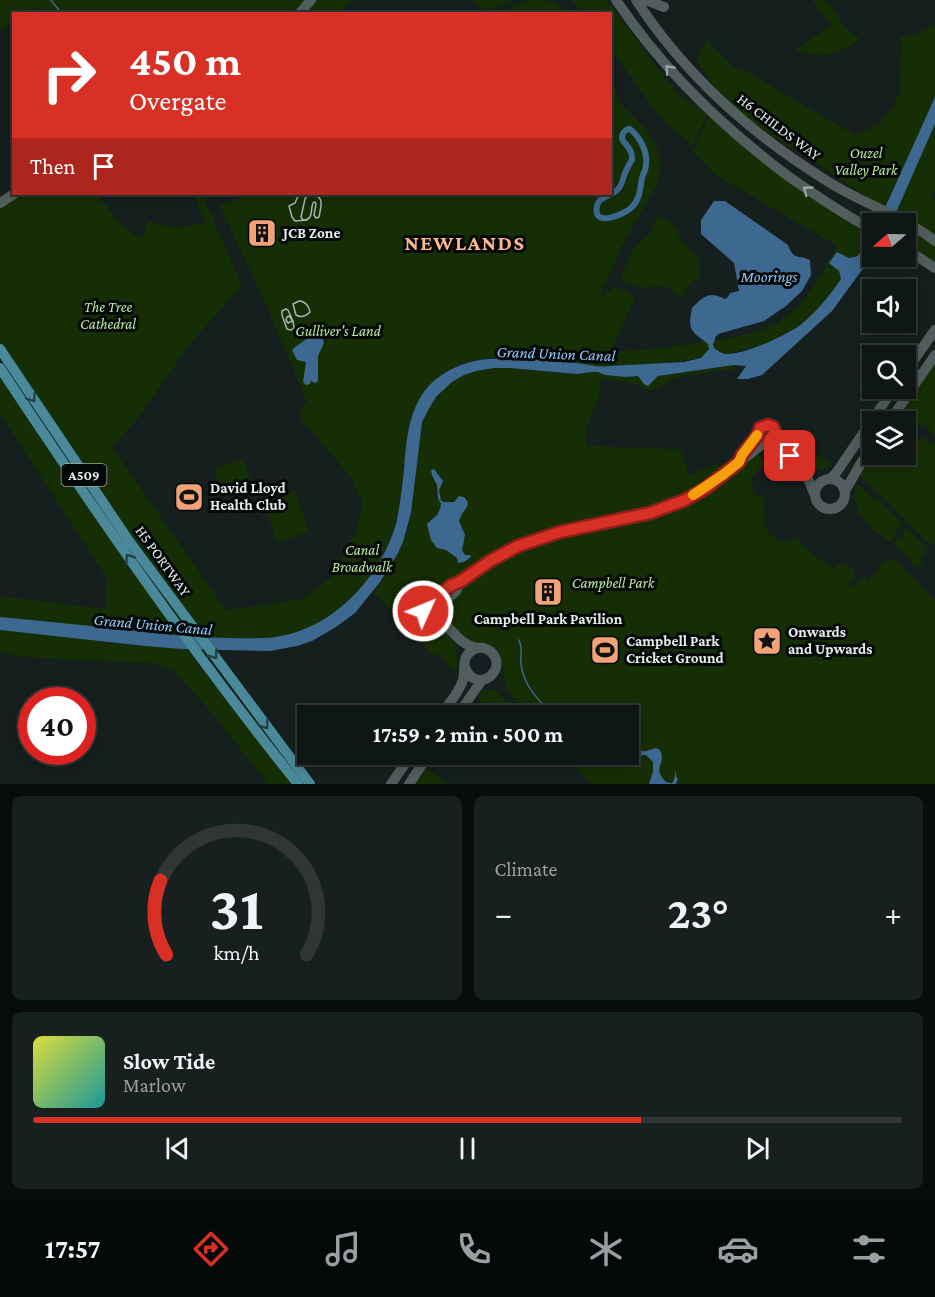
<!DOCTYPE html>
<meta charset="utf-8">
<style>
:root{--surface:#0f1716;--page:#18201f;--text:#f1f3f6;--muted:#9b9fa1;--line:#2f3635;--accent:#d93025}
body{margin:0;font-family:"Crimson Pro",serif;background:var(--page);color:var(--text);height:100vh;display:flex;flex-direction:column;font-size:22px;white-space:nowrap}
*{box-sizing:border-box;margin:0}
p{font-size:20px;color:var(--muted)}
.icon{flex:none;width:33px;height:33px;fill:none;stroke:currentColor;stroke-width:2;stroke-linecap:round;stroke-linejoin:round}
.map{position:relative;height:784px;overflow:hidden}
.panel{display:flex;flex-direction:column;gap:12px;padding:12px;background:#080d0c;flex:1}
.panel>*{flex:none}
.banner{position:absolute;left:12px;top:12px;width:600px;height:183px;border-radius:0px;box-shadow:0 3px 15px #0003,0 0 0 2px var(--line);background:#d93025;color:#fff;overflow:hidden}
.needle{width:39px;rotate:250deg}
.tools{position:absolute;left:862px;top:213px;display:grid;gap:12px}
.tools a{display:grid;place-items:center;width:54px;height:54px;border-radius:0px;background:var(--surface);box-shadow:0 3px 15px #0003,0 0 0 2px var(--line);font-size:30px}
.speed{position:absolute;left:18px;top:687px;display:flex;gap:12px;font-size:30px;font-weight:700;text-align:center}
.speed>*{display:grid;place-content:center;width:78px;height:78px;border-radius:50%;background:var(--surface);box-shadow:0 3px 15px #0003,0 0 0 2px var(--line);line-height:1}
.speed .limit{border:9px solid #d22;background:#fff;color:#111}
.pin{position:absolute;display:grid;place-items:center;width:51px;height:51px;color:#fff;margin:-26px;border-radius:12px;box-shadow:0 3px 9px #0006}
.me{position:absolute;width:66px;margin:-33px;rotate:46deg;stroke-linejoin:round;filter:drop-shadow(0 0 4px #0008)}
.turn{display:flex;align-items:center;gap:21px;height:126px;padding:0 18px;font-size:27px}
.turn .icon{width:78px;height:78px;stroke-width:2.5}
.turn b{display:block;font-size:42px;line-height:51px}
.then{display:flex;align-items:center;height:57px;padding:0 18px;background:#0003;gap:12px;font-size:22px}
.big{font-size:45px;font-weight:700;line-height:1.1}
.panel .tile{flex:1;display:flex;flex-direction:column;justify-content:center;gap:9px;min-width:0;padding:0 21px;border-radius:9px;background:var(--page)}
.panel .dial{align-items:center;gap:0}
.dial svg{height:156px;overflow:visible;fill:none;stroke:var(--line);stroke-width:7;stroke-linecap:round;text-anchor:middle}
.dial text{fill:var(--text);stroke:none}
.song{display:flex;align-items:center;gap:18px}
.cover{width:72px;height:72px;border-radius:9px;background:linear-gradient(135deg,hsl(60 70% 55%),hsl(180 70% 35%))}
.played{height:6px;border-radius:3px;background:linear-gradient(90deg,var(--accent) 70%,var(--line) 70%)}
.keys{display:flex;justify-content:space-around;direction:ltr}
.heat{display:flex;justify-content:space-between;align-items:center;font-size:33px;direction:ltr}
.panel .tiles{flex:1;display:grid;gap:12px;grid-template-columns:1fr 1fr}
.tile:last-child{grid-column:span 2}
.trip{position:absolute;left:297px;top:705px;width:342px;height:60px;border-radius:0px;background:var(--surface);box-shadow:0 3px 15px #0003,0 0 0 2px var(--line);font-weight:700;line-height:60px;text-align:center}
.tab-bar{display:flex;height:96px;justify-content:space-around;align-items:center;background:#060909;color:var(--muted)}
.tab-bar .icon{width:42px;height:42px}
.tab-bar .current{color:var(--accent)}
.tab-bar b{font-size:27px;color:var(--text)}
.map>svg:first-child{display:block}
.green{fill:#162e06}
.water{fill:#3d688f}
.lines{fill:none;stroke-linecap:round;stroke-linejoin:round}
.stream{stroke:#3d688f;stroke-width:1.5}
.canal{stroke:#3d688f;stroke-width:6}
.secondary{stroke:#525e5d;stroke-width:10}
.primary{stroke:#4a8999;stroke-width:10}
.rail{stroke:#acb4b3;stroke-width:1.5}
.oneway{stroke:#9ca5a4}
.oneway2{stroke:#244249}
.route-casing{stroke:#8d1f18;stroke-width:15}
.route{stroke:#d93025;stroke-width:10}
.slow{stroke:#f59e0b;stroke-width:10}
.labels{text-anchor:middle;stroke-width:6;stroke-linejoin:round;paint-order:stroke}
.shield{fill:#040808;stroke:#a2a8a7;stroke-width:1.5}
.shield-label{font-size:14px;font-weight:bold;fill:#e5eceb}
.street-label{font-size:15px;fill:#e5eceb;stroke:#040808}
.park-label{font-size:15px;font-style:italic;fill:#b9e9a0;stroke:#040808}
.poi-label{font-size:15px;font-weight:bold;fill:#e5eceb;stroke:#040808;text-anchor:start}
.water-label{font-size:16px;font-style:italic;fill:#94c8f8;stroke:#040808}
.district-label{font-size:21px;font-weight:bold;letter-spacing:1.5px;fill:#feb68d;stroke:#040808}
</style>
<div class="map">
<svg width="935" height="784" viewBox="0 0 935 784">
<rect width="100%" height="100%" fill="#141f1e"/>
<g class="green">
<polygon points="0,0 304,0 291,14 42,14 37,7 27,13 14,14 13,22 0,30"/>
<polygon points="315,0 351,0 341,13 303,14"/>
<polygon points="473,0 513,0 485,11 477,7"/>
<path d="M530 0C549 0 555 0 567 13H498Z"/>
<polygon points="571,0 607,0 653,62 678,94 707,115 692,147 684,137 671,127 655,111 611,49 610,14 584,13"/>
<path d="M812 0H825L832 7 844 27 860 39C835 56 824 59 795 50L831 25Z"/>
<path d="M935 25V97L889 199 876 223 873 224V229L858 256 849 258 837 252 829 263 839 271 841 279C828 297 814 317 795 329 768 347 736 352 706 357 676 362 647 366 617 366 610 366 603 368 596 367 591 366 586 364 581 364 566 361 549 361 534 360 508 358 481 355 457 366 396 394 410 454 399 508 393 542 376 575 350 599 333 615 311 629 287 635 256 641 224 638 193 636 129 632 64 623 0 617V596L105 609 107 578 0 414V368L166 610H179L0 349V205L15 194H98C111 213 121 228 142 239L149 221C160 224 173 229 185 227 192 226 197 223 205 223L194 194H205L207 205 242 286 190 344 139 417 112 447 226 610 303 599 335 574 357 529 362 502 351 477 302 421 298 411 307 402 263 298 220 206 247 194H610L611 79 619 102 646 129 653 140 659 152 661 166 658 183 621 248 608 278 602 288 600 297 609 292 613 287 629 291 628 296 636 295 611 352C642 350 672 347 703 342 734 337 769 334 793 311 812 293 824 268 837 246L714 174 693 152 711 112 724 124 869 227 882 206C864 196 848 184 831 173 787 144 734 118 705 73 703 69 699 64 698 61 696 53 703 45 707 40L733 67 746 71 855 135 881 123 900 94 901 36 913 35Z"/>
<polygon points="935,124 935,191 931,196 935,199 935,241 896,211"/>
<polygon points="657,215 672,223 684,244 700,259 700,282 694,279 685,290 682,298 666,286 642,288 620,280 632,250 649,235"/>
<polygon points="906,227 926,239 935,246 935,263 906,245"/>
<path d="M935 363V436L929 431 928 427 924 424 919 426C912 421 903 417 903 408Z"/>
<path d="M734 365 736 369 683 376 672 379 656 389 648 390 632 383 609 379 600 380 599 399 591 415 586 432V445C617 448 648 448 680 449L689 475 712 466 735 462 755 451 766 463 752 477 753 494 761 496 765 500C763 506 764 508 765 515 765 518 764 521 765 525 766 533 775 538 781 543 788 542 791 537 798 538 806 552 821 560 834 568L839 564C850 564 855 568 855 580L848 583 846 586 854 585 865 575 869 581 883 561 894 559 935 600V784H591L564 755 628 754V716H542L539 712 534 715H529L507 691 499 650 486 644 481 648 450 636C458 647 459 660 456 674L438 654 436 657 431 652 430 653 373 591 390 567 403 542 408 528 413 501 417 454 422 422 431 405 446 387 456 379 464 375 476 371 494 368H510L577 374 592 371 598 372 605 375 626 377 639 376 644 384 650 385 657 376Z"/>
<polygon points="906,424 916,432 917,435 915,437 919,440 925,438 935,445 935,542 931,546 859,474 873,454 906,454"/>
<path d="M813 452 832 464C821 473 812 471 803 462Z"/>
<polygon points="243,459 253,487 224,497 214,469"/>
<path d="M856 483 874 500 876 498 903 524 899 530 895 527 894 529 897 533 890 543 881 534H877C861 518 851 507 856 483Z"/>
<polygon points="295,490 309,532 277,543 263,500"/>
<polygon points="906,527 928,549 921,558 923,563 917,568 911,563 912,561 894,544 900,535 902,538 904,536 902,533"/>
<polygon points="0,630 145,646 187,649 215,686 229,696 298,784 266,784 265,780 210,711 173,670 150,663 66,660 15,656 0,651"/>
<polygon points="490,689 498,692 507,702 510,701 515,707 513,712 515,715 494,715 477,697 482,691"/>
<polygon points="424,770 430,771 448,784 411,784"/>
</g>
<g class="water">
<polygon points="935,97 935,124 894,217 890,223 876,224 889,199"/>
<path d="M714 201H725L788 245C794 261 797 254 810 260L811 275 802 291 786 306 764 321 718 334 715 338 714 343H713L714 348C717 350 722 354 726 354 744 355 791 334 804 322 818 310 830 295 841 279L839 271 829 263 837 252 849 258 858 256 873 229V255L832 311 762 375 748 379H737L746 366 734 365 658 376 648 386 644 384 638 376 626 377 605 375 598 372H592L577 374 510 368H494L476 371 464 375 452 382 437 396 431 405 422 422 411 513 403 542 397 555 380 582 355 613 336 627 312 641 297 646 270 651 181 649 145 646 0 630V617C42 621 85 625 127 630 160 634 193 637 227 638 248 638 269 640 290 634 341 620 381 574 396 524 400 506 402 488 404 470 407 431 410 392 448 371 475 355 506 358 536 360 550 361 564 362 577 363 588 364 597 368 609 366L684 362 701 358 709 349 708 344C692 331 687 332 692 308 704 296 709 291 725 299L728 297 730 293 739 291 734 263 701 234V220Z"/>
<polygon points="315,332 322,337 324,343 318,356 318,381 315,383 311,381 310,384 306,385 303,382 306,362 297,360 292,350 295,347 308,338 307,336"/>
<polygon points="434,469 443,481 439,490 441,501 444,502 454,502 459,496 464,497 468,502 467,507 462,514 459,521 465,535 462,550 465,555 470,555 471,557 464,562 458,563 457,558 446,550 437,548 431,540 427,524 437,515 440,509 441,504 438,498 437,485 432,475 431,470"/>
<path d="M629 732C641 730 640 737 638 746L641 751H646L656 748 660 750C667 765 651 767 666 782L672 783 674 780 676 770V776L678 779 676 784H649L653 772V762L646 755 633 756 627 755 628 754Z"/>
</g>
<g class="lines">
<g class="stream">
<polyline points="51,0 62,14"/>
<path d="M519 640C523 649 520 655 521 664 523 685 540 704 557 716"/>
</g>
<path class="canal" d="M628 129H630C640 137 648 152 646 165 646 170 643 174 642 178 640 189 640 200 631 208 623 215 592 228 597 206 599 196 612 196 618 189 622 185 623 178 625 173 627 168 629 164 632 160 633 150 627 147 622 139 622 134 623 132 628 129Z"/>
<g class="secondary">
<path d="M616 0C663 70 721 126 788 176 815 195 843 214 873 230"/>
<path d="M636 0C685 75 751 134 827 181 861 203 904 216 935 241"/>
<polyline points="646,0 664,7"/>
<polyline points="299,14 311,0"/>
<polyline points="0,203 14,194"/>
<polyline points="906,249 935,268"/>
<polyline points="906,371 935,330"/>
<polyline points="889,422 935,355"/>
<circle cx="767" cy="434" r="9"/>
<path d="M767 443C792 449 806 471 814 493"/>
<polyline points="740,459 758,435"/>
<circle cx="830" cy="494" r="15"/>
<polyline points="830,479 836,473 894,388"/>
<polyline points="845,491 861,463 873,445"/>
<polyline points="431,599 452,585 461,581 480,567 499,555 533,540 560,532 650,513 685,499 706,488 764,443"/>
<circle cx="431" cy="608" r="9"/>
<polyline points="440,606 456,591 461,581"/>
<path d="M433 616C453 626 456 644 477 648"/>
<path d="M440 716C448 705 459 693 463 680 465 673 463 664 466 657 468 653 472 650 477 648 482 647 486 648 490 651 511 668 476 697 465 667"/>
<polyline points="457,716 482,680"/>
<polyline points="391,784 412,754"/>
<polyline points="409,784 429,754"/>
</g>
<g class="primary">
<polyline points="0,349 129,541 310,784"/>
<path d="M0 368C94 510 191 651 298 784"/>
</g>
<g class="rail">
<polyline points="299,194 295,203 289,206 292,217 295,221 307,220"/>
<path d="M308 194C326 195 321 205 319 217L316 218 314 215 316 204 315 202 313 203C310 210 314 220 303 220L301 217 305 199Z"/>
<path d="M299 301C305 301 309 306 310 312 306 316 301 318 296 315L293 304Z"/>
<polyline points="293,321 294,328 291,330 287,329 282,315 282,311 286,309 288,310 292,319 292,321 288,323 286,320 287,317 289,316 293,321"/>
</g>
</g>
<defs><path id="oneway-chevron" d="M-2-3.5L2.5 0L-2 3.5" fill="none" stroke-width="1.6" stroke-linecap="round" stroke-linejoin="round" transform="scale(1.5)"/></defs>
<g class="oneway">
<use href="#oneway-chevron" transform="translate(669 69) rotate(-133)"/>
<use href="#oneway-chevron" transform="translate(807 190) rotate(-144)"/>
</g>
<g class="oneway2">
<use href="#oneway-chevron" transform="translate(32 398) rotate(56)"/>
<use href="#oneway-chevron" transform="translate(129 558) rotate(-125)"/>
<use href="#oneway-chevron" transform="translate(214 655) rotate(53)"/>
<use href="#oneway-chevron" transform="translate(265 725) rotate(53)"/>
</g>
<g class="lines">
<g class="route-casing">
<polyline id="route" points="423,611 423,605 426,600 437,596 452,585 461,581 490,561 518,546 560,532 650,513 685,500 706,488 739,462 742,455 758,435 760,428 768,425 773,427 783,449 790,456"/>
</g>
<use href="#route" class="route"/>
<polyline class="slow" points="693,495 724,474 739,462 742,455 757,435"/>
</g>
<defs>
<g id="building-square" transform="scale(1.5)"><rect x="-9" y="-9" width="18" height="18" rx="4" fill="#efa376" stroke="#040808"/><path d="M-4-6H4V6H1V3H-1V6H-4ZM-2.5-4.3h1.7v1.8h-1.7ZM.8-4.3h1.7v1.8H.8ZM-2.5-1h1.7V.8h-1.7ZM.8-1h1.7V.8H.8Z" fill="#111"/></g>
<g id="stadium-square" transform="scale(1.5)"><rect x="-9" y="-9" width="18" height="18" rx="4" fill="#efa376" stroke="#040808"/><path d="M0-5a6.5 5 0 1 0 0 10a6.5 5 0 1 0 0-10ZM-3.5-1.8h7v3.6h-7Z" fill="#111"/></g>
<g id="sight-square" transform="scale(1.5)"><rect x="-9" y="-9" width="18" height="18" rx="4" fill="#efa376" stroke="#040808"/><path d="M0-6L1.8-2.2L6-1.7L2.9 1.2L3.7 5.4L0 3.3L-3.7 5.4L-2.9 1.2L-6-1.7L-1.8-2.2Z" fill="#111"/></g>
</defs>
<g fill-rule="evenodd">
<use href="#building-square" x="262" y="233"/>
<use href="#stadium-square" x="189" y="497"/>
<use href="#building-square" x="548" y="592"/>
<use href="#sight-square" x="767" y="641"/>
<use href="#stadium-square" x="605" y="650"/>
</g>
<g class="labels">
<rect class="shield" x="61.5" y="464" width="45" height="22" rx="4.5"/>
<g class="shield-label">
<text x="84" y="480">A509</text>
</g>
<g class="street-label">
<text transform="translate(779 127) rotate(37)" y="5">H6 CHILDS WAY</text>
<text transform="translate(163 561) rotate(54)" y="5">H5 PORTWAY</text>
</g>
<g class="park-label">
<text x="866" y="158">Ouzel<tspan x="866" dy="17">Valley Park</tspan></text>
<text x="108" y="312">The Tree<tspan x="108" dy="17">Cathedral</tspan></text>
<text x="338" y="336">Gulliver's Land</text>
<text x="362" y="555">Canal<tspan x="362" dy="17">Broadwalk</tspan></text>
<text x="613" y="588">Campbell Park</text>
</g>
<g class="poi-label">
<text x="283" y="238">JCB Zone</text>
<text x="210" y="493">David Lloyd<tspan x="210" dy="17">Health Club</tspan></text>
<text x="548" y="624" text-anchor="middle">Campbell Park Pavilion</text>
<text x="788" y="637">Onwards<tspan x="788" dy="17">and Upwards</tspan></text>
<text x="626" y="646">Campbell Park<tspan x="626" dy="17">Cricket Ground</tspan></text>
</g>
<g class="water-label">
<text x="769" y="282">Moorings</text>
<text transform="translate(556 353) rotate(2)" y="6">Grand Union Canal</text>
<text transform="translate(153 624) rotate(5)" y="6">Grand Union Canal</text>
</g>
<g class="district-label">
<text x="465" y="250">NEWLANDS</text>
</g>
</g>
</svg>
<div class="tools">
<a><svg class="needle" viewBox="-14 -14 28 28"><path d="M0-13l5 13h-10z" fill="#e53935"/><path d="M0 13l5-13h-10z" fill="#9b9fa1"/></svg></a>
<a><svg class="icon" aria-label="sound" viewBox="0 0 24 24"><path d="M4 9h4l5-4v14l-5-4H4zM17 9q2 3 0 6"/></svg></a>
<a><svg class="icon" aria-label="search" viewBox="0 0 24 24"><circle cx="10" cy="10" r="6"/><path d="M15 15l6 6"/></svg></a>
<a><svg class="icon" aria-label="layers" viewBox="0 0 24 24"><path d="M12 4l9 5-9 5-9-5zM3 14l9 5 9-5"/></svg></a>
</div>
<div class="speed"><div class="limit">40</div></div>
<div class="pin" style="left:790px;top:456px;background:#d93025"><svg class="icon" aria-label="arrive" viewBox="0 0 24 24"><path d="M6 21V4h12l-3 4 3 4H6"/></svg></div>
<svg class="me" style="left:423px;top:611px" viewBox="-20 -20 40 40"><circle r="17" fill="#d93025" stroke="#fff" stroke-width="3"/><path d="M0-11L8 9 0 5-8 9z" fill="#fff"/></svg>
<div class="trip">17:59 · 2 min · 500 m</div>
<div class="banner">
<div class="turn"><svg class="icon" aria-label="right" viewBox="0 0 24 24"><path d="M7 20v-9h11M14 6l5 5-5 5"/></svg><div><b>450 m</b>Overgate</div></div>
<div class="then">Then<svg class="icon" aria-label="arrive" viewBox="0 0 24 24"><path d="M6 21V4h12l-3 4 3 4H6"/></svg></div>
</div>
</div>
<section class="panel">
<div class="tiles">
<div class="tile dial"><svg viewBox="0 0 100 80">
<path d="M14 69A42 42 0 1 1 86 69"/>
<path d="M14 69A42 42 0 0 1 11 31" stroke="#d93025"/>
<text x="50" y="56" font-size="32" font-weight="700">31</text>
<text x="50" y="72" font-size="11">km/h</text>
</svg></div>
<div class="tile"><p>Climate</p>
<div class="heat"><a>−</a><b class="big">23°</b><a>+</a></div>
</div>
<div class="tile">
<div class="song"><i class="cover"></i><div><b>Slow Tide</b><p>Marlow</p></div></div>
<div class="played"></div>
<div class="keys"><svg class="icon" aria-label="previous" viewBox="0 0 24 24"><path d="M18 5L8 12l10 7zM5 5v14"/></svg><svg class="icon" aria-label="pause" viewBox="0 0 24 24"><path d="M8 5v14M16 5v14"/></svg><svg class="icon" aria-label="next" viewBox="0 0 24 24"><path d="M6 5l10 7-10 7zM19 5v14"/></svg></div>
</div>
</div>
</section>
<nav class="tab-bar">
<b>17:57</b>
<svg class="icon current" aria-label="directions" viewBox="0 0 24 24"><path d="M12 3l9 9-9 9-9-9zM9 14v-3h6M13 9l2 2-2 2"/></svg>
<svg class="icon" aria-label="music" viewBox="0 0 24 24"><path d="M9 18V5l10-2v13"/><circle cx="6" cy="18" r="3"/><circle cx="16" cy="16" r="3"/></svg>
<svg class="icon" aria-label="phone" viewBox="0 0 24 24"><path d="M5 4h4l2 5-3 2q2 4 5 5l2-3 5 2v4C11 20 4 13 5 4z"/></svg>
<svg class="icon" aria-label="climate" viewBox="0 0 24 24"><path d="M12 3v18M4 7l16 10M4 17L20 7"/></svg>
<svg class="icon" aria-label="car" viewBox="0 0 24 24"><path d="M5 17H2v-5l4-1 3-4h7l3 4 3 1v5h-3M9 17h6M6 11h13"/><circle cx="7" cy="17" r="2"/><circle cx="17" cy="17" r="2"/></svg>
<svg class="icon" aria-label="filters" viewBox="0 0 24 24"><path d="M4 7h16M4 17h16"/><circle cx="9" cy="7" r="2"/><circle cx="15" cy="17" r="2"/></svg>
</nav>
